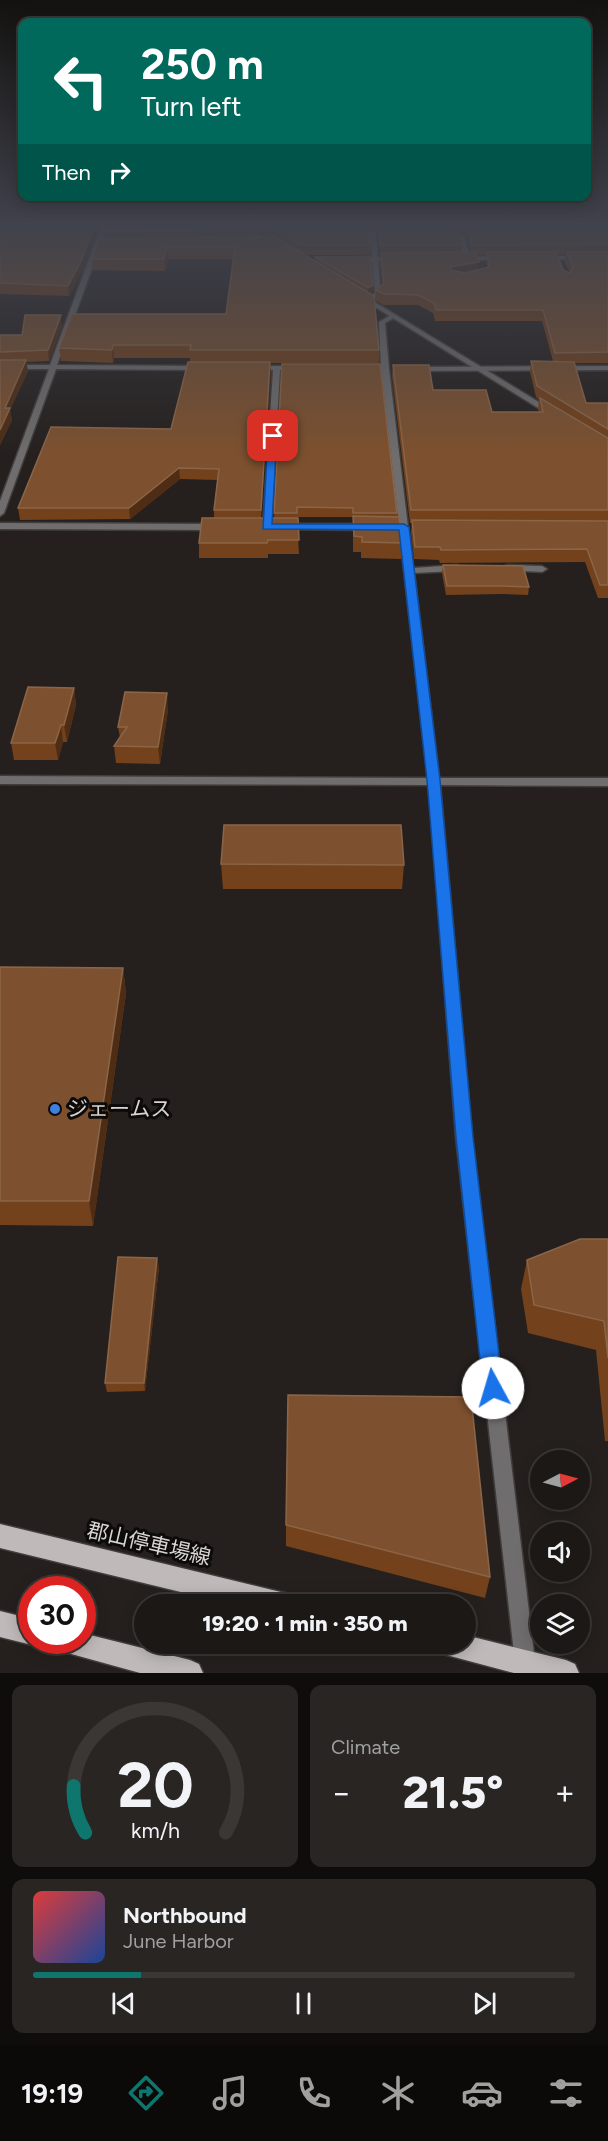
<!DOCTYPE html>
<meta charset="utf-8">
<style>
:root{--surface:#1c1816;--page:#292523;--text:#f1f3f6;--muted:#a0a0a1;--line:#3a3735;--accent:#0f766e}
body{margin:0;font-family:Figtree,"Noto Sans JP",sans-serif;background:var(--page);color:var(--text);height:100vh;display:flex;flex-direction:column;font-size:22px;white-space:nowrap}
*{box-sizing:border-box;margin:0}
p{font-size:20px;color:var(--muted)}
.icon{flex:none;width:33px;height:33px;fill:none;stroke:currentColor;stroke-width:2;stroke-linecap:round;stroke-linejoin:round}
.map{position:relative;height:1673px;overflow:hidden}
.drawer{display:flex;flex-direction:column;gap:12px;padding:12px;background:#0f0d0c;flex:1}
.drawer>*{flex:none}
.guide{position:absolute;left:18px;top:18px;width:573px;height:183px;border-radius:12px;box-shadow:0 3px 15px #0003,0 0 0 2px var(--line);background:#00695c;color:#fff;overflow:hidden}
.needle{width:39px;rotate:84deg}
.fabs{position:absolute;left:530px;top:1450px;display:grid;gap:12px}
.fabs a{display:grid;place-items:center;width:60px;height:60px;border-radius:50%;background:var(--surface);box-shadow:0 3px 15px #0003,0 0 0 2px var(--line);font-size:30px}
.speed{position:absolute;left:18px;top:1576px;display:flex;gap:12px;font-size:30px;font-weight:700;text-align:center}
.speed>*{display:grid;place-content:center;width:78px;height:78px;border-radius:50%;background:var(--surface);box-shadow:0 3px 15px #0003,0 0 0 2px var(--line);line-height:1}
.speed .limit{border:9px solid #d22;background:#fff;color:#111}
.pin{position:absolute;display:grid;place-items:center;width:51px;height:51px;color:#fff;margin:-26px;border-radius:12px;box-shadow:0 3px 9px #0006}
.me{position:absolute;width:66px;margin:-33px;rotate:354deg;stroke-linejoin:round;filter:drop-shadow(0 0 4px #0008)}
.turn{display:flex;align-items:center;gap:21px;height:126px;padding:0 24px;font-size:27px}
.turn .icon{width:78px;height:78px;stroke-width:2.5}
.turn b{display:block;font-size:42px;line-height:51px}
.then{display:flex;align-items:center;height:57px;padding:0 24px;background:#0003;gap:12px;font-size:22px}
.big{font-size:45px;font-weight:800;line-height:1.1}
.drawer .tile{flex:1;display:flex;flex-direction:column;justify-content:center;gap:9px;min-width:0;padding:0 21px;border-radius:12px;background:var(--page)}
.drawer .dial{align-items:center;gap:0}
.dial svg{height:156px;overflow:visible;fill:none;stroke:var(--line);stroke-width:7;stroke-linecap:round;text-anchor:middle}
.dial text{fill:var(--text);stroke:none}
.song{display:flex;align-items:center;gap:18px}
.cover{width:72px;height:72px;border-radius:9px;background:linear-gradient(135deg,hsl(0 70% 55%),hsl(220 70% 35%))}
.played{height:6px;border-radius:3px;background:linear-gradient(90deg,var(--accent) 20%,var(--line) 20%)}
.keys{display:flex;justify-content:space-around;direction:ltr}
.heat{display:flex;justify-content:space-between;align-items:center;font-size:33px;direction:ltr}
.drawer .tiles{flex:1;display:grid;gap:12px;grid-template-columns:1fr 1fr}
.tile:last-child{grid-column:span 2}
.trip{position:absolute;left:134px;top:1594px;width:342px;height:60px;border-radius:30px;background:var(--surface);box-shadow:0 3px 15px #0003,0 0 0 2px var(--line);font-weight:800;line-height:60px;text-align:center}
.tabs{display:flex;height:96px;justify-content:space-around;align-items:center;background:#0b0a09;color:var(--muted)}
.tabs .icon{width:42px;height:42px}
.tabs .selected{color:var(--accent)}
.tabs b{font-size:27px;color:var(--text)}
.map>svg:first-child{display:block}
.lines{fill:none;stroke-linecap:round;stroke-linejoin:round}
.minor-casing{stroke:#413d3b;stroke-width:3}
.tertiary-casing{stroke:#413d3b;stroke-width:3}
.primary-casing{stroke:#413d3b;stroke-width:3}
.minor{fill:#6f6d6d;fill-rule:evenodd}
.tertiary{fill:#6f6d6d;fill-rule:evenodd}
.primary{fill:#bfb9b9;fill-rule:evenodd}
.wall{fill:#73411b;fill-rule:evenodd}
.shaded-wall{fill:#4f2d14}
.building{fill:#7d512f;stroke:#8b6548;stroke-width:1.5}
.route{fill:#1a73e8;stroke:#114b97;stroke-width:1.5}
.shop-dot{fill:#3f7fe0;stroke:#0c0b09;stroke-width:2}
.labels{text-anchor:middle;stroke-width:6;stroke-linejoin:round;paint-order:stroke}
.near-poi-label{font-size:21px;fill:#d7d4d3;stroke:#0c0b09;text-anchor:start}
.near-street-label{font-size:21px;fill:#d7d4d3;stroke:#0c0b09}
</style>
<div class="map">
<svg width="608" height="1673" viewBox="0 0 608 1673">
<rect width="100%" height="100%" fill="#25201e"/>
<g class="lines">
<g class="minor-casing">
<g id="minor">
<polygon points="17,224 23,224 19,230 28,232 28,234 13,232"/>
<polygon points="102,224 108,224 57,365 202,366 206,368 202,370 56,369 4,513 0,516 0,501 49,369 0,369 0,365 50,365"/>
<polygon points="369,224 375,224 378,257 397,257 400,259 397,261 378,261 381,294 368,302 365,300 366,299 375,293 372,261 354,261 351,259 354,257 372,257"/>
<polygon points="462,236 465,238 470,257 502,256 505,258 502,260 460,260 460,258 464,257 459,238"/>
<polygon points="543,256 608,256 608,260 541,259"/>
<polygon points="393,314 395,315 395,317 385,323 389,369 413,568 457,565 462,568 457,571 414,573 439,778 608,778 608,786 440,785 472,1137 535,1662 532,1669 525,1672 518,1669 515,1662 456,1137 429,785 0,784 0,776 428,778 381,369 379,322"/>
<polygon points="252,366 298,366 302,368 298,370 280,370 271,527 267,530 263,527 273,370 252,370"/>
<polygon points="608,366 608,370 414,371 410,369 414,367"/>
<polygon points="0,523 218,524 222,527 218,530 0,529"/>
<polygon points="283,524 368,524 372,527 368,530 280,529 280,525"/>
<polygon points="508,565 542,566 547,569 542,572 505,570 505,566"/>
</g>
</g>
<g class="tertiary-casing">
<polygon id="tertiary" points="359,295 363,295 555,412 548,414 359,297"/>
</g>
<g class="primary-casing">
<g id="primary">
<polygon points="0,1524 285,1593 294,1596 297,1605 234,1605 0,1548"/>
<polygon points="0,1611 32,1619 32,1641 41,1641 32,1645 0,1637"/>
<polygon points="82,1633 190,1660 199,1664 203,1673 140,1673 57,1650 53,1641 82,1641"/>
<polygon points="465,1635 566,1660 575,1664 579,1673 514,1673 439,1653 435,1644 465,1644"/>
</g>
</g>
<use href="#minor" class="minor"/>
<use href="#tertiary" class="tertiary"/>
<use href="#primary" class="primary"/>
</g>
<g class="wall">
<polygon points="0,224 15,224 14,226 17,228 23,228 22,224 99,224 98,229 94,229 95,237 83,270 69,296 0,294"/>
<path d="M106 224H368L370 245V255H304L315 261V257L373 292 370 294 379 350V363H270L261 518H274L282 364 397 513 402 543 401 559 361 558V552H353V517H297L299 554H268V558H199V543L214 518V510L217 480 180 479 130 519 20 520 18 508 171 429 190 362V358H114L113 363 61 361 59 348 226 314 233 259H168L165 271 93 270 92 259 104 239 103 232ZM259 230 269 236H259Z"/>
<path d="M375 224H608V363H575L586 403H608V598H598L585 562 440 563 439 560 414 559 411 532 412 523H410L392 376 393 365 433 390 492 412H539L538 409 539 400 536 397 530 372 531 361H553L542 321H435L433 313 418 305H383L375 300 376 290 382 285 380 263 381 255ZM461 234 467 237 471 253H461L462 245 459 236ZM556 254H566L565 262 570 273 563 270ZM477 255H487V268L478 270Z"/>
<polygon points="62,326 49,361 26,362 28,371 10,410 12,420 0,445 0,335 22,335"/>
<polygon points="443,565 529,587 528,595 502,594 446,595 442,573"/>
<polygon points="74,688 76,705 67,742 63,742 58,760 14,760 11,743"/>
<polygon points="168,710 160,764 116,763 114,746 120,738 118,727"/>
<polygon points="221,864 404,865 402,889 223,889"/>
<polygon points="0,967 123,968 126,993 93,1226 0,1225"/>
<polygon points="608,1239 608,1441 605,1441 596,1350 528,1333 521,1289 527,1260"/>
<polygon points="159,1267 145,1391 107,1392 105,1383"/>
<polygon points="286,1525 490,1577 485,1598 286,1546"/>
</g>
<g class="shaded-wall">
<polygon points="461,225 461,234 457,239 458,229"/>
<polygon points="94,228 95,237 83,270 69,296 68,286"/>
<polygon points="167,247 168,259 165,271 164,259"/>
<polygon points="479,262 478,272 449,277 450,267"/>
<polygon points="373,285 373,292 368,295 368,288"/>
<polygon points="61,315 62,326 49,361 48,350"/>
<polygon points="113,345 114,358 113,363 112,350"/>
<polygon points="26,360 28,371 10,410 12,420 0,445 0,430 5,408"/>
<polygon points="270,362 271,372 261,522 261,510"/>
<polygon points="179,468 180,479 130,519 129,508"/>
<polygon points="74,688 76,705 67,742 64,725"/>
<polygon points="167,693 168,710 160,764 158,747"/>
<polygon points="61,725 63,742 58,760 55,743"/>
<polygon points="123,968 126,993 93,1226 89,1201"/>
<polygon points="157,1258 159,1267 145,1391 144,1383"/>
</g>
<g class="building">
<polygon points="0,224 12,224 17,228 94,228 81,261 68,286 0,283"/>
<polygon points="106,224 251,224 259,230 103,232"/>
<polygon points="266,224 368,224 370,245 301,245"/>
<polygon points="377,224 608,224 608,244 472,245 468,228 461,225 458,229 462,245 380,245"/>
<polygon points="273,236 374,296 379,350 190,350 191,345 113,345 112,350 59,348 72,314 226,314 235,247 167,247 164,259 92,259 99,239"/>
<polygon points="476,252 479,262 450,267 451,270 465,273 489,267 487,252 556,252 563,270 570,273 573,268 567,252 608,252 608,352 555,353 543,310 436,310 434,303 418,295 384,294 376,290 384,284 381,253"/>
<polygon points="315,257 370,257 373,285 368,288"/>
<polygon points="25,315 61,315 48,350 0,352 0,335 22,335"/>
<polygon points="0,360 26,360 5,408 10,408 0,430"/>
<polygon points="531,361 574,362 586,403 608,403 608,429 537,386"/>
<polygon points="188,362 270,362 261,510 214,510 219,469 179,468 129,508 18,508 51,427 171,429"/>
<polygon points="282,364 380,364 397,513 353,513 353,508 297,507 297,513 274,513"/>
<polygon points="393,365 429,365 433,390 486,390 492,412 543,412 540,398 608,438 608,510 411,510"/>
<polygon points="353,516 399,517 402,543 362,542 362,537 354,536"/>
<polygon points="202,518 298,518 299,540 268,540 267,543 199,543"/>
<polygon points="412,520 608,521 608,585 600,585 587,549 441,550 440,547 415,547"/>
<polygon points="443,565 523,566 529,587 503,586 447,586"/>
<polygon points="28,687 74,688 64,725 61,725 55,743 11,743"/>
<polygon points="125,692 167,693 158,747 114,746 127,727 118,727"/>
<polygon points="224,825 401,825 404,865 221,864"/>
<polygon points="0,967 123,968 89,1201 0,1201"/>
<polygon points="580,1239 608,1239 608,1358 604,1321 534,1305 527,1260"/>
<polygon points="118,1257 157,1258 144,1383 105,1383"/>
<polygon points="288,1395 471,1397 490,1577 286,1525"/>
</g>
<linearGradient id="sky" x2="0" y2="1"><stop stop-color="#141210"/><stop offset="0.49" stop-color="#40424c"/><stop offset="1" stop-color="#40424c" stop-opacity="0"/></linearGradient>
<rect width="608" height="458" fill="url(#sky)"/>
<polygon class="route" points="273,433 277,436 272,524 404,524 409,527 440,780 473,1137 503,1388 500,1395 493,1398 486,1395 483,1388 456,1137 427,780 399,530 263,529 268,436"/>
<circle class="shop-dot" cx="55" cy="1109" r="6"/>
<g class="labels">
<g class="near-poi-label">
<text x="67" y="1116">ジェームス</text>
</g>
<g class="near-street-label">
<text transform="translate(149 1544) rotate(13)" y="7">郡山停車場線</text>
</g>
</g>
</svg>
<div class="fabs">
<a><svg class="needle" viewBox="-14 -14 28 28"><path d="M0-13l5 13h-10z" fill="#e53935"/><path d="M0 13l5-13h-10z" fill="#a0a0a1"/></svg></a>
<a><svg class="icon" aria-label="sound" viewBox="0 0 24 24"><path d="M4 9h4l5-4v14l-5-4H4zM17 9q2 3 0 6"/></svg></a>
<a><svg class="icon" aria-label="layers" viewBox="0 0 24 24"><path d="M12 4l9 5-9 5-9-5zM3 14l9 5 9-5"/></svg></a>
</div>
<div class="speed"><div class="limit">30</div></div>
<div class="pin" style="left:273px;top:436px;background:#d93025"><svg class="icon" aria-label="arrive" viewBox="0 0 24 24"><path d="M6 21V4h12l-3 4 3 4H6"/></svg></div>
<svg class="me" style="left:493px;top:1388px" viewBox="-20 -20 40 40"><circle r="19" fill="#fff"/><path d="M0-13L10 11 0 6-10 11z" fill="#1a73e8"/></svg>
<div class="trip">19:20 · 1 min · 350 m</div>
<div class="guide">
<div class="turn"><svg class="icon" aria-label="left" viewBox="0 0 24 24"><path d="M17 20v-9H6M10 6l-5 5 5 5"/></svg><div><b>250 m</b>Turn left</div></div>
<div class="then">Then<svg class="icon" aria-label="right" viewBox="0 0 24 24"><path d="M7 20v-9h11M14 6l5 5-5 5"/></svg></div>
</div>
</div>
<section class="drawer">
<div class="tiles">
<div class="tile dial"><svg viewBox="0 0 100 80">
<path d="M14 69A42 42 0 1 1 86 69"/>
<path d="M14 69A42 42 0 0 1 8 45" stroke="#0f766e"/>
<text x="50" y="56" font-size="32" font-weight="700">20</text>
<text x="50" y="72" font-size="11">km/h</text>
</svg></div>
<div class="tile"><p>Climate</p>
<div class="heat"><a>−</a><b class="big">21.5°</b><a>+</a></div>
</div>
<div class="tile">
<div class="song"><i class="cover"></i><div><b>Northbound</b><p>June Harbor</p></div></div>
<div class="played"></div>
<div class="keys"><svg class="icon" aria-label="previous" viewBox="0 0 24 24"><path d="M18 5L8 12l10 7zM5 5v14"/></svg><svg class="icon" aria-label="pause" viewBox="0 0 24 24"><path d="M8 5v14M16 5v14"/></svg><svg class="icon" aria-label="next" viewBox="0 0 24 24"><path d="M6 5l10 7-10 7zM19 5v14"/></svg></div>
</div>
</div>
</section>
<nav class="tabs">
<b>19:19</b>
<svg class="icon selected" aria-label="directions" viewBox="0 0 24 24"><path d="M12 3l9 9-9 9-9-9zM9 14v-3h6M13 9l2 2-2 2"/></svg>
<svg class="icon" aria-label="music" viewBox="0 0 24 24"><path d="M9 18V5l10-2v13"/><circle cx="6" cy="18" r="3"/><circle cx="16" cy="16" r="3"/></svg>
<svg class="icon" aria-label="phone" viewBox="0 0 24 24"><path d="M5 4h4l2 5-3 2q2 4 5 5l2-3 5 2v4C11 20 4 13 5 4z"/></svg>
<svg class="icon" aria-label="climate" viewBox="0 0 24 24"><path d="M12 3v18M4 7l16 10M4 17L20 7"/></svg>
<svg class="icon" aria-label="car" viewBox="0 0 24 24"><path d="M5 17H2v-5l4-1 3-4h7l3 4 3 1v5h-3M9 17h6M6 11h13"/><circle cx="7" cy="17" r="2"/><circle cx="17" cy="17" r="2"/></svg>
<svg class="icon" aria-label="filters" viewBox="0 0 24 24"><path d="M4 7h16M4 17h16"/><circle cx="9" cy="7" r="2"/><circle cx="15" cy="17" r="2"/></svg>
</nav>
